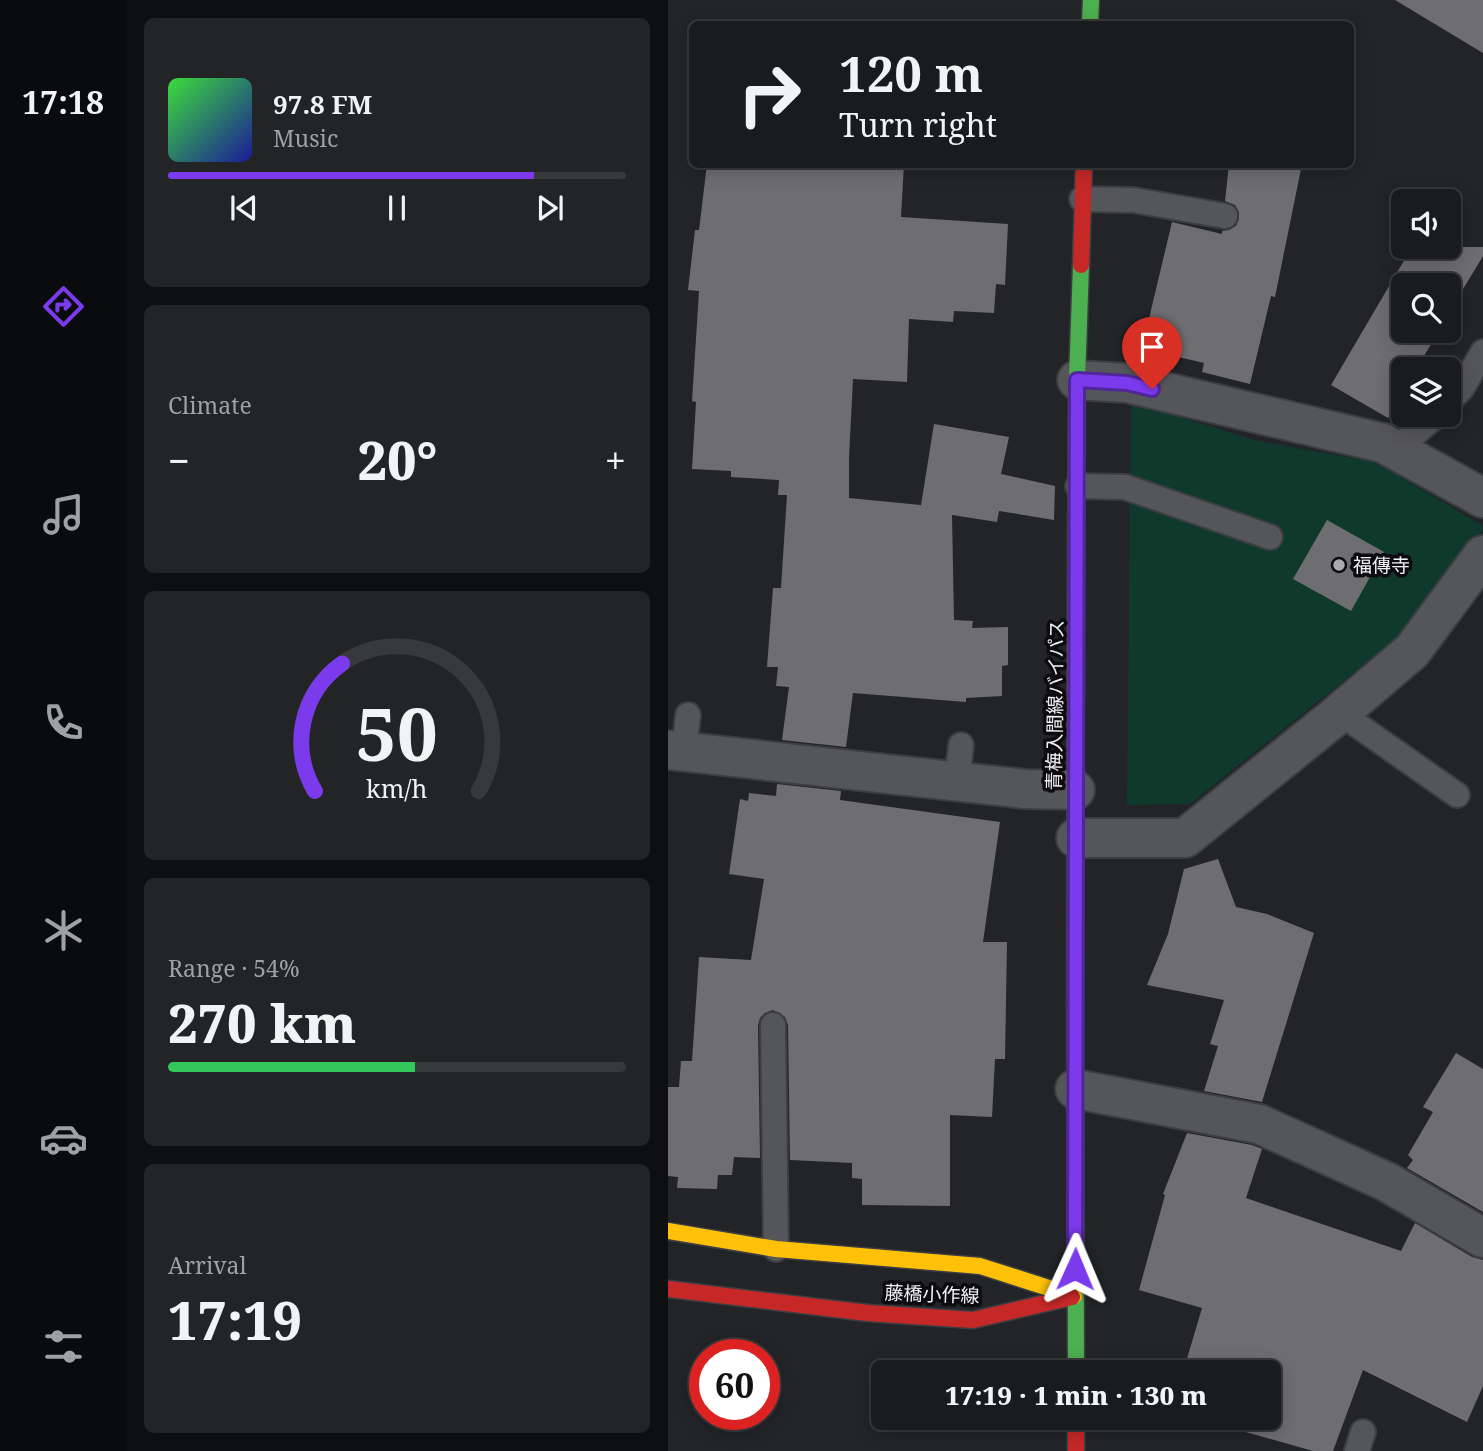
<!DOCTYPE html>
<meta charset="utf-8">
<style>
:root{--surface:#1a1b1d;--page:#232426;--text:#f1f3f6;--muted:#9fa1a4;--line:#38393b;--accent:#7c3aed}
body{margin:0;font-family:"Noto Serif","Noto Sans JP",serif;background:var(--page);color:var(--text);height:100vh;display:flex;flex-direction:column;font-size:26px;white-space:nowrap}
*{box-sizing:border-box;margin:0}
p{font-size:23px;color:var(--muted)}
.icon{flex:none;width:38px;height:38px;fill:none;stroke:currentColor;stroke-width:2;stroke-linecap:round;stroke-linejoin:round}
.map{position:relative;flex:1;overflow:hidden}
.side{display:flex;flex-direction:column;gap:18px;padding:18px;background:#0e0f10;width:542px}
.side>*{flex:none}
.banner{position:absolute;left:21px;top:21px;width:665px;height:147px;border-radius:10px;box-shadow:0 4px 18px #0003,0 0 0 2px var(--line);background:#1a1b1d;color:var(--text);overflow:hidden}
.fabs{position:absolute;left:723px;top:189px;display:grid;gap:14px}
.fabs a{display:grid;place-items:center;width:70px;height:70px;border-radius:10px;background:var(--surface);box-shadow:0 4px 18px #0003,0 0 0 2px var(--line);font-size:35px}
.speed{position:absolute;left:21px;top:1339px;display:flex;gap:14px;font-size:35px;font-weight:700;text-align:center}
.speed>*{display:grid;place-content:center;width:91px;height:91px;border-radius:50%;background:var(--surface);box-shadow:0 4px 18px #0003,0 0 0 2px var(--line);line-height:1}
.speed .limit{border:10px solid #d22;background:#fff;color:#111}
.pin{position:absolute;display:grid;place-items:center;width:60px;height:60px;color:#fff;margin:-72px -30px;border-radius:50% 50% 50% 0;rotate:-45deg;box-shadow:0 0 7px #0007}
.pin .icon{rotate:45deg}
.me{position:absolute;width:77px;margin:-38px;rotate:1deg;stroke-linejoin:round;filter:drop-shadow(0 0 5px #0008)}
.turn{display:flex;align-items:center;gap:24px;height:147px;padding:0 35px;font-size:32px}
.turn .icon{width:91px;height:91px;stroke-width:2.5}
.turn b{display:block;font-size:49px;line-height:60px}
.big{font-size:52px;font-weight:800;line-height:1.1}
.side .widget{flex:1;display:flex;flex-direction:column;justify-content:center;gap:10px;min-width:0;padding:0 24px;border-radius:10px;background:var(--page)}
.side .dial{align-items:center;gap:0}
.dial svg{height:182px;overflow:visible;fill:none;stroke:var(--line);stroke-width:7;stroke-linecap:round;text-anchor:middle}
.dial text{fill:var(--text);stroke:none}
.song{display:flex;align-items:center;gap:21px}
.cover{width:84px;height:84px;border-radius:10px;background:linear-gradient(135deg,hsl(120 70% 55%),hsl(240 70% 35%))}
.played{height:7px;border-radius:4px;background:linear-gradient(90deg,var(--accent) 80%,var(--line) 80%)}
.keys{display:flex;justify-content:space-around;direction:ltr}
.heat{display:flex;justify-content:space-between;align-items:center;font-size:38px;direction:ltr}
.charge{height:10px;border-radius:5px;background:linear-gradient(90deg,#34c759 54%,var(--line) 0)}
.trip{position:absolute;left:203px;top:1360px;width:410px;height:70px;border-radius:10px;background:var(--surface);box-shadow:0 4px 18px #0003,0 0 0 2px var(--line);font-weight:800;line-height:70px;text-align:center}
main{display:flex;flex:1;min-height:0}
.tab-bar{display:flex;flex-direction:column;width:126px;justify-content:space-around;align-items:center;background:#0a0b0c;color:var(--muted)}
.tab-bar .icon{width:49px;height:49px}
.tab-bar .selected{color:var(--accent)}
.tab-bar b{font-size:32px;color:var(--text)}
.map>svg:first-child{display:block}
.green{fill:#0f3a2b}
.building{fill:#6e6e71}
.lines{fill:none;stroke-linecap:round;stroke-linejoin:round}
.lane-casing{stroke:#3d3e41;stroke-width:28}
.street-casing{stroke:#3d3e41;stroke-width:42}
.fast-casing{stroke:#3d3e41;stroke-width:19}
.slow-casing{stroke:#3d3e41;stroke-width:19}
.jam-casing{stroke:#3d3e41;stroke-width:19}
.lane{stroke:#555659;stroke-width:24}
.street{stroke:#555659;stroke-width:38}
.fast{stroke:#4caf50;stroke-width:16}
.slow{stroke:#ffc107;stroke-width:16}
.jam{stroke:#c62828;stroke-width:16}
.route-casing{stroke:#51269a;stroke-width:18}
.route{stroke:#7c3aed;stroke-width:12}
.poi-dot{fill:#a9aaad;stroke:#0c0c0e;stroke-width:2.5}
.labels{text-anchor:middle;stroke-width:7;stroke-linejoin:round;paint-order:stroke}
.poi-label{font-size:19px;fill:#f1f2f5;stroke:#0c0c0e;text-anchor:start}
.street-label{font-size:19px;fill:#f1f2f5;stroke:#0c0c0e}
</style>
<main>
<nav class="tab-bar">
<b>17:18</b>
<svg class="icon selected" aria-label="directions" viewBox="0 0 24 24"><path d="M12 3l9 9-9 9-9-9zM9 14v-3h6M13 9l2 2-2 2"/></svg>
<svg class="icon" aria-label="music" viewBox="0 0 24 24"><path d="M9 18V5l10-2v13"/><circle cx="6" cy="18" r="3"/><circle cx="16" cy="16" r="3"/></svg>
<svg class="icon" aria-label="phone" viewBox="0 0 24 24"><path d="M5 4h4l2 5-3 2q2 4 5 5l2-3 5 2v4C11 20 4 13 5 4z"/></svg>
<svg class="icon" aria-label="climate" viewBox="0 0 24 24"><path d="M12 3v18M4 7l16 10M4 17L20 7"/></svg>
<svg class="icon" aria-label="car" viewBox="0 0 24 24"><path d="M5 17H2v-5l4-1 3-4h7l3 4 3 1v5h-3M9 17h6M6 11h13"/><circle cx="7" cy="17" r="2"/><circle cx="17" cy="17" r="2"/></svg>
<svg class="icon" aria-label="filters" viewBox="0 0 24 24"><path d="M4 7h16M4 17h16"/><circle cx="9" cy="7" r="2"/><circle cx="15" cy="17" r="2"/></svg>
</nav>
<section class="side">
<div class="widget">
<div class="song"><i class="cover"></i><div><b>97.8 FM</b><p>Music</p></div></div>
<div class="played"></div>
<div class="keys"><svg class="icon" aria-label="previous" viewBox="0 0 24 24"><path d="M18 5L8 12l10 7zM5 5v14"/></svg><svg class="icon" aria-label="pause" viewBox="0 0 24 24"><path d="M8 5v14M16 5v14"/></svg><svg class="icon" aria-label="next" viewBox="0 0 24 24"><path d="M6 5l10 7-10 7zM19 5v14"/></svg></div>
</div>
<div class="widget"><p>Climate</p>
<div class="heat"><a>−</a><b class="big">20°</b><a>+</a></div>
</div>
<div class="widget dial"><svg viewBox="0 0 100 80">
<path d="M14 69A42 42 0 1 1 86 69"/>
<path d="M14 69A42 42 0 0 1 26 13" stroke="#7c3aed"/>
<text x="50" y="56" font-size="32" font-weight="700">50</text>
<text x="50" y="72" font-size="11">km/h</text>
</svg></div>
<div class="widget"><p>Range · 54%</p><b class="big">270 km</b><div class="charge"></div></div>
<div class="widget"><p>Arrival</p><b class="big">17:19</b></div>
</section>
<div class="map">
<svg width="815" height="1451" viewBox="0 0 815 1451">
<rect width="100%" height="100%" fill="#222427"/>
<polygon class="green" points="463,402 590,441 707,462 814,525 814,532 728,639 522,804 459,805"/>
<g class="building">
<polygon points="727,0 815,0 815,53"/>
<polygon points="39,164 236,164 233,217 340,224 337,285 328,284 326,313 286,311 285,322 241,319 239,382 185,379 181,458 181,498 253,505 266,424 341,437 333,474 387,486 386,520 331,511 329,522 284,515 286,620 305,621 304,628 340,627 340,665 334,666 334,696 298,698 298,702 185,693 178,747 114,740 121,687 108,686 110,667 99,667 105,588 113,588 119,495 110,495 111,480 63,477 63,471 24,469 28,402 24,401 31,291 20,290 27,230 31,230"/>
<polygon points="561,164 634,164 607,297 603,296 582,384 534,372 536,363 476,349 481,328 479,327 504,222 554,234 554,231 561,230 568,226 571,219 571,212 567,205 557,201"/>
<polygon points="744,247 815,247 815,256 780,314 780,285 735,285 735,331 771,331 748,369 735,369 735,392 720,418 663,385"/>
<polygon points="659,520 716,552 683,611 625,579"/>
<polygon points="109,784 173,791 172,800 332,822 315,942 339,942 337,1059 327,1059 324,1117 282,1115 282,1206 194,1205 194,1179 184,1178 184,1163 122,1160 120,1025 117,1017 105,1010 97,1013 92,1018 90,1025 92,1158 66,1157 64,1175 50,1175 49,1189 9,1188 10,1177 0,1176 0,1087 11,1087 13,1061 24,1061 31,957 83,960 96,879 61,874 72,799 80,801 81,793 108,796"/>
<polygon points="550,859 568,907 599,914 646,933 594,1102 536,1091 550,1046 542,1044 556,1000 479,985 500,934 516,869"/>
<polygon points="788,1053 815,1069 815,1212 739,1168 745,1160 740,1155 765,1112 755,1107"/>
<polygon points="519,1133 584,1145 594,1149 578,1198 733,1251 747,1223 804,1257 815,1260 815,1386 799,1422 695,1370 665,1451 645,1451 528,1418 600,1418 600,1372 515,1372 534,1308 471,1290 497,1195 495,1194"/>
</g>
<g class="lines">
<g class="lane-casing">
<g id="lane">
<polyline points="414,199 465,200 557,216"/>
<polyline points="780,402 794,388 815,352"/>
<polyline points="728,449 769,415"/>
<polyline points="410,486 457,487 602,537"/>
<polyline points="672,713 789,795"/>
<polyline points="16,751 20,715"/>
<polyline points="289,782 293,745"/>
<polyline points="105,1025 108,1249"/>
<polyline points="689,1451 695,1432"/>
</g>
</g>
<g class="street-casing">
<g id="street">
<polyline points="409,380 459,383 715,443 815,498"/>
<polyline points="0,750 357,789 407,790"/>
<polyline points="408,838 517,838 668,716 744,651 815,555"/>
<polyline points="407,1089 591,1124 719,1182 815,1238"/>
</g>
</g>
<g class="fast-casing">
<g id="fast">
<polyline points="422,24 423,0"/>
<polyline points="408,557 409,380 413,265"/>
<polyline points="407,1002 408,1372"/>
</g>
</g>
<g class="slow-casing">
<g id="slow">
<polyline points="407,1002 408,557"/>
<polyline points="0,1231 108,1249 312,1266 406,1296"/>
</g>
</g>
<g class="jam-casing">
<g id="jam">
<polyline points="413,265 416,164"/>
<polyline points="0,1289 200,1313 305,1320 404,1297"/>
<polyline points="408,1418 408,1451"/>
</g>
</g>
<use href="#lane" class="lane"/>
<use href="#street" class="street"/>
<use href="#fast" class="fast"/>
<use href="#slow" class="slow"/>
<use href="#jam" class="jam"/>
</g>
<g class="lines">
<g class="route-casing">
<polyline id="route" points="407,1269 409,380 459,383 484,389"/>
</g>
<use href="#route" class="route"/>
</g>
<circle class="poi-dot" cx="671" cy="565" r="7"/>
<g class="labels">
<g class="poi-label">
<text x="685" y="572">福傳寺</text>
</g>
<g class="street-label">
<text transform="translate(387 705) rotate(-89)" y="7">青梅入間線バイパス</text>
<text transform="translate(264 1294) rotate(2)" y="7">藤橋小作線</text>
</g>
</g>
</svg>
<div class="fabs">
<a><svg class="icon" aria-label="sound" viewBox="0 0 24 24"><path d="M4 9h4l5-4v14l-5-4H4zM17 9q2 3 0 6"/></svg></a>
<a><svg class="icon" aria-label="search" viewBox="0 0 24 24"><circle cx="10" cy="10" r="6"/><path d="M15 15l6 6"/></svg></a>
<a><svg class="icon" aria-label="layers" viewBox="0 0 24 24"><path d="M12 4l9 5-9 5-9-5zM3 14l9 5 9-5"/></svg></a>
</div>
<div class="speed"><div class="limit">60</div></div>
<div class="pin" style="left:484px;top:389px;background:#d93025"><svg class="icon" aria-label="arrive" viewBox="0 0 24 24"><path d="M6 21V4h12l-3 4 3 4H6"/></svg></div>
<svg class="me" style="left:407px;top:1269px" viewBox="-20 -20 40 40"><path d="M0-17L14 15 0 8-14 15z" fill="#7c3aed" stroke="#fff" stroke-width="4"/></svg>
<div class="trip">17:19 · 1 min · 130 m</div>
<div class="banner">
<div class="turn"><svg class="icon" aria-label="right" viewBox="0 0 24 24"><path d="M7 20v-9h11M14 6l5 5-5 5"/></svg><div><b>120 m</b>Turn right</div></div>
</div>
</div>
</main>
